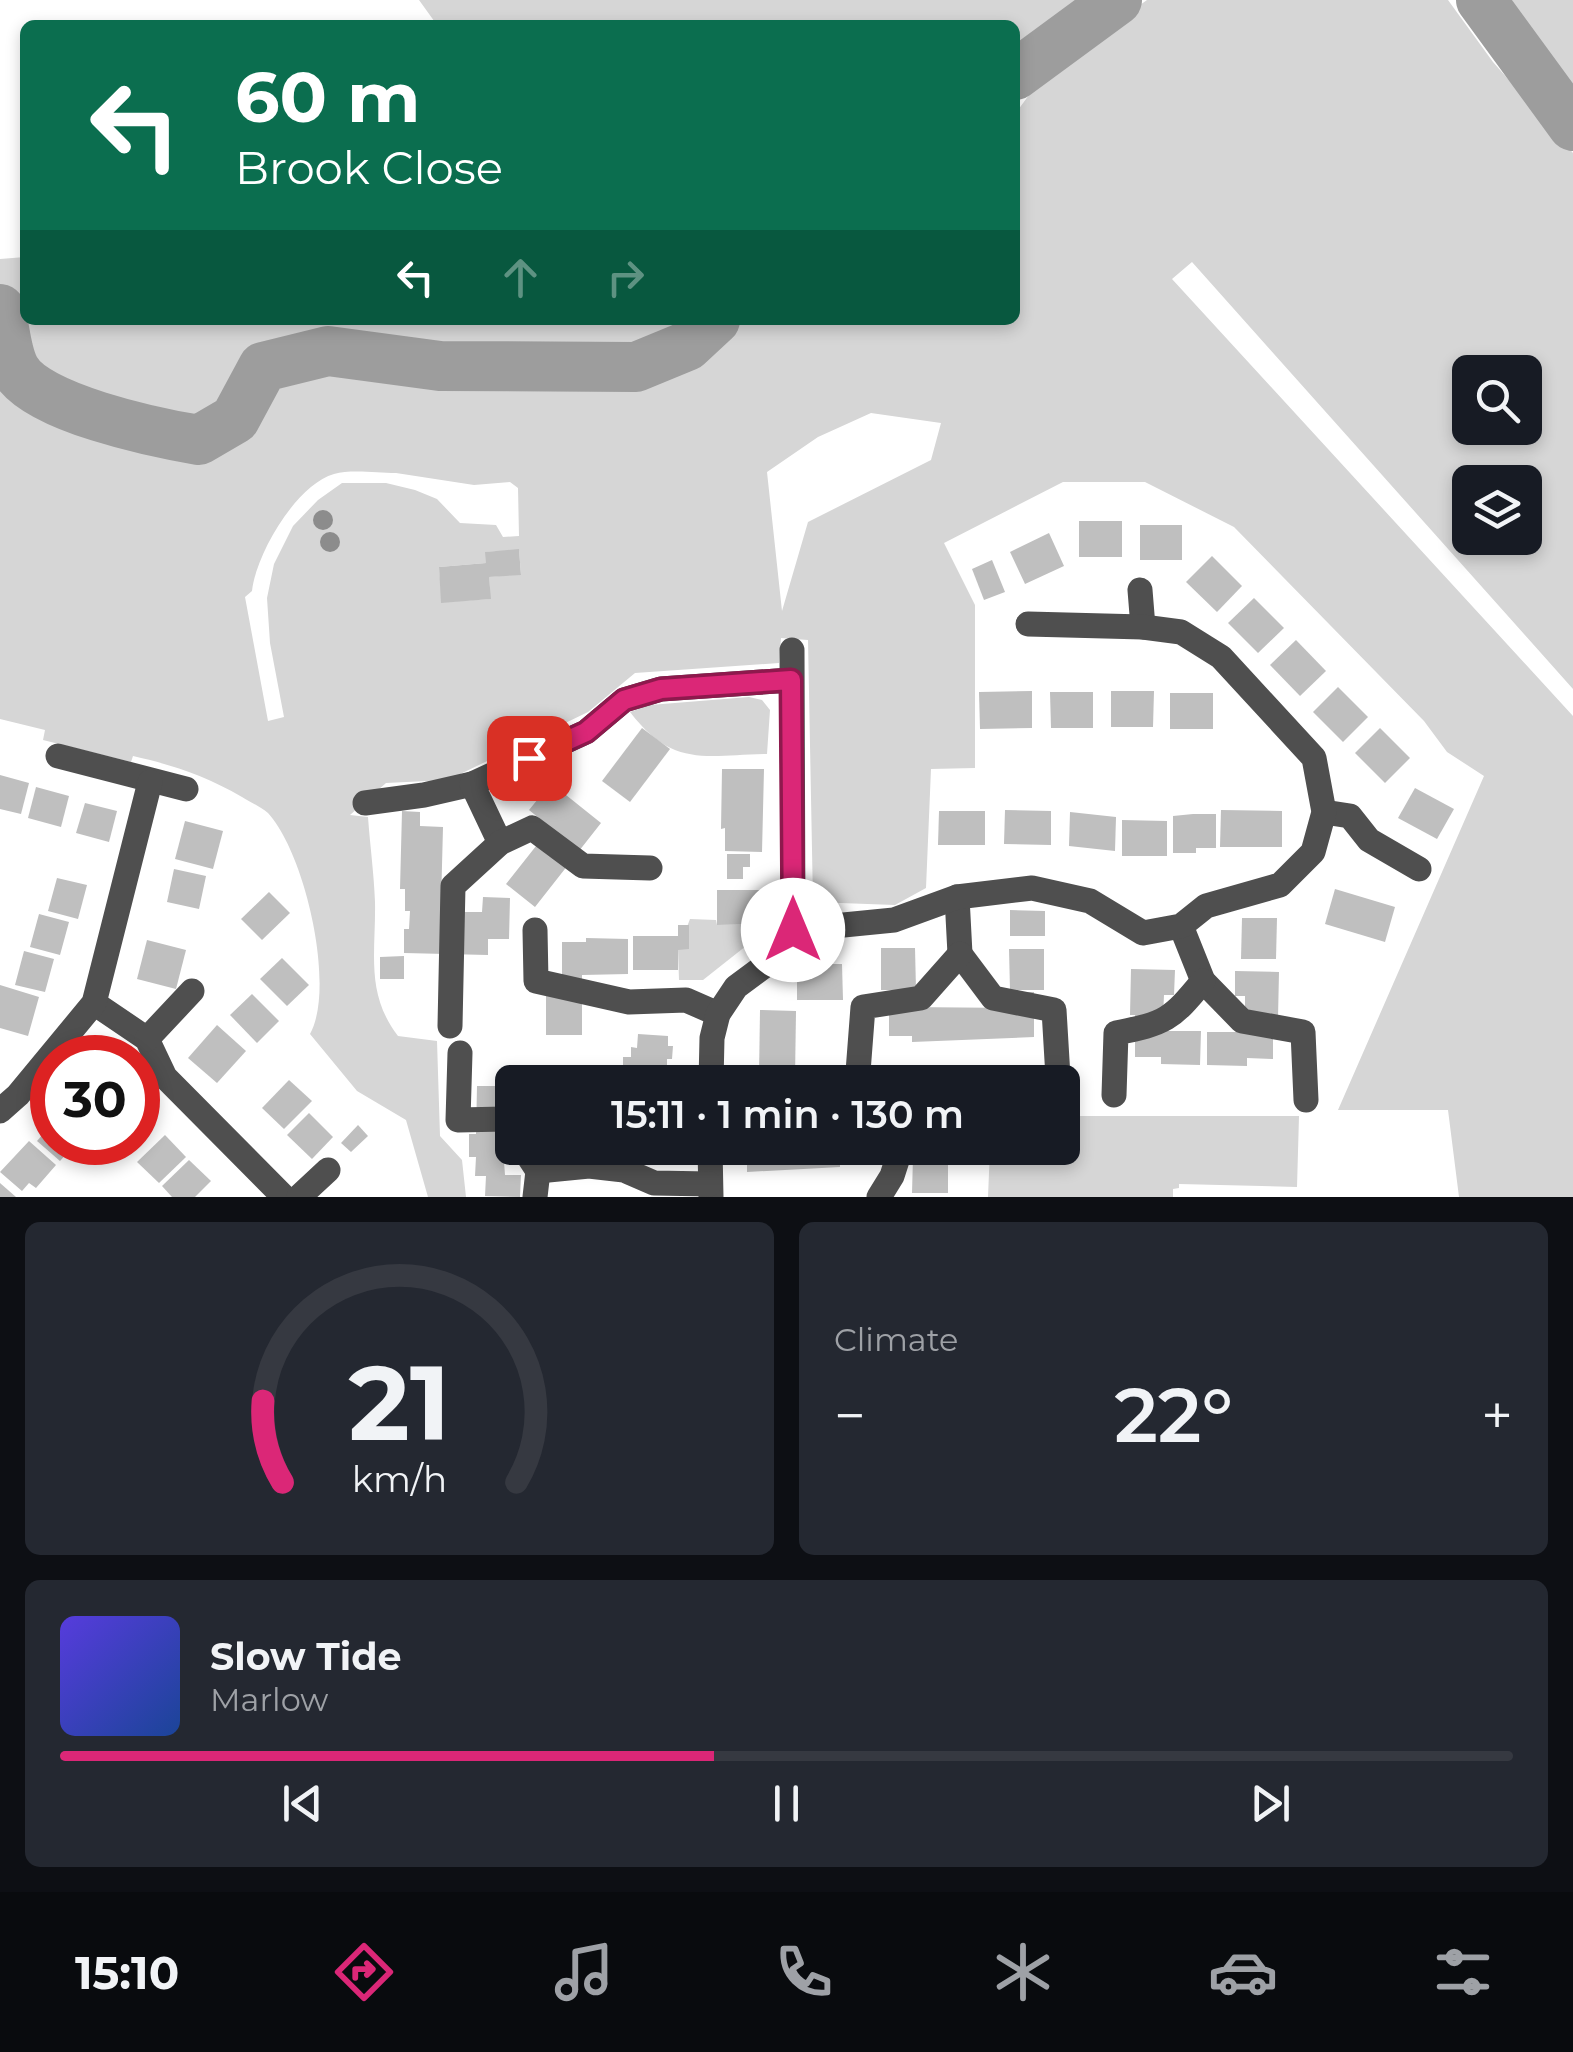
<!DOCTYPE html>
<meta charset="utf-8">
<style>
:root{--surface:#171b24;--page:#242831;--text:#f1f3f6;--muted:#9ea1a6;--line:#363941;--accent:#db2777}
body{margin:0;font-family:Montserrat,sans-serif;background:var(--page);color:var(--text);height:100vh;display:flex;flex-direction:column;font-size:38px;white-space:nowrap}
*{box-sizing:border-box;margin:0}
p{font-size:32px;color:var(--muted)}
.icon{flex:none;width:55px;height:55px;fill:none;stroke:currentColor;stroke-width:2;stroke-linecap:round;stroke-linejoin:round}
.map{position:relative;height:1197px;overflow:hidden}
.side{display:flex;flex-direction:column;gap:25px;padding:25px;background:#0d0f14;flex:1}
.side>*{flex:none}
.top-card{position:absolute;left:20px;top:20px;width:1000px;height:305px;border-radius:15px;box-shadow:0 5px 15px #0003;background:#0b6e4f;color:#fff;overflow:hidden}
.fabs{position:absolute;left:1452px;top:355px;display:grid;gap:20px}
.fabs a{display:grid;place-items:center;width:90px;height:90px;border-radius:15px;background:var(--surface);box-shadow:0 5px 15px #0003;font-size:50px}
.speed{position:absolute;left:30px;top:1035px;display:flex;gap:20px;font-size:50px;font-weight:700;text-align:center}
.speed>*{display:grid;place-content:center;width:130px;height:130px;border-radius:50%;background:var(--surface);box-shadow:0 5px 15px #0003;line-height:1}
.speed .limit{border:15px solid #d22;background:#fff;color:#111}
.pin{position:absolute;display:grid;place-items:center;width:85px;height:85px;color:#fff;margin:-42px;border-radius:20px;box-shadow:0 5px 15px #0006}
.me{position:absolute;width:110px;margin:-55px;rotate:0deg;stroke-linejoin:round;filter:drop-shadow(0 0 8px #0008)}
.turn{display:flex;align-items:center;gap:35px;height:210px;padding:0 50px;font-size:45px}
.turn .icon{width:130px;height:130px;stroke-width:2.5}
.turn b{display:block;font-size:70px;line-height:85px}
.lanes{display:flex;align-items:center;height:95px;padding:0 50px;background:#0003;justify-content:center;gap:50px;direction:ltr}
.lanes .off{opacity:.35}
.big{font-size:75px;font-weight:600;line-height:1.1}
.side .tile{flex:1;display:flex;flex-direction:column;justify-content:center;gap:15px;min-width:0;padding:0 35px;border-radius:15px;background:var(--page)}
.side .dial{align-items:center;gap:0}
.dial svg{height:260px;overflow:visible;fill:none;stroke:var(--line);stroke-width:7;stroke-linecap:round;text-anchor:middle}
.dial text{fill:var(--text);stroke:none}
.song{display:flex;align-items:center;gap:30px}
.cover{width:120px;height:120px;border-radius:15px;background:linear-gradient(135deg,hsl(250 70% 55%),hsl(220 70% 35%))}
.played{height:10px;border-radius:5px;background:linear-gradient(90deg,var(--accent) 45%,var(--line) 45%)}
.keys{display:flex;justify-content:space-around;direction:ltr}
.heat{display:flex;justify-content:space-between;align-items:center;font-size:55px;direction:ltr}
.side .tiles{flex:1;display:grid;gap:25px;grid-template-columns:1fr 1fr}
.tile:last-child{grid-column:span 2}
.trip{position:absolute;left:495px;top:1065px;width:585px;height:100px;border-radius:15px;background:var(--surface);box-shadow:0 5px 15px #0003;font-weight:600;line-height:100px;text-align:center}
.dock{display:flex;height:160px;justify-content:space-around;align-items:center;background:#090b0e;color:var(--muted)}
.dock .icon{width:70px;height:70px}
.dock .selected{color:var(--accent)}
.dock b{font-size:45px;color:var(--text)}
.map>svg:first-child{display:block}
.green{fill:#d6d6d6;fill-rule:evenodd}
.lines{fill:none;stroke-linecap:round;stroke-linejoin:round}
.river{stroke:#9d9d9d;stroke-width:50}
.building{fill:#bfbfbf}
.minor{stroke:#4f4f4f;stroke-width:25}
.tree{fill:#8c8c8c}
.route-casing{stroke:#8e194d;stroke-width:25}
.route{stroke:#db2777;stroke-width:18}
</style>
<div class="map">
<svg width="1573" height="1197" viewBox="0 0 1573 1197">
<rect width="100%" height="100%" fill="#fff"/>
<g class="green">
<polygon points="419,0 1078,0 1015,45 1015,25 437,25"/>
<path d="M1147 0H1448L1493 62 1573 153V689L1192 262 1172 279 1573 716V1197H1459L1448 1110H1338L1484 776 1447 752 1424 721 1234 527 1145 482H1063L944 543 975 605V768L931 769 926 888 895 905 813 902 808 640 781 638 779 663 635 673 588 712 448 780 386 783 350 815 368 817C370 845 374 874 375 902 376 952 365 993 398 1036L437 1041 440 1136 462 1160 466 1197H428L406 1120 357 1091 310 1034C336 987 305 853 268 813 261 807 250 802 242 797 206 776 173 765 133 756L131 762 43 740 45 730 0 719V259L25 257V320H1015V114L1045 73ZM1470 372H1525V428H1470ZM871 413 941 423 931 460 808 522 782 611 767 472 818 437ZM396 473 474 485 510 482 518 488 519 536 503 537 496 525 460 523 437 499 415 490 386 483H342L318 500 293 526 274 564 267 598 270 643 284 717 268 721 245 597 252 591C256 554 296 485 334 474 351 469 377 473 396 473ZM1470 482H1525V538H1470ZM519 550 521 574 489 577 490 599 442 602 439 567 486 563V552Z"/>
<polygon points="1509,0 1573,0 1573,99"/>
<path d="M749 697 762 700 770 710 767 754C704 755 673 768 630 712L650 705Z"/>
<polygon points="690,919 716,920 717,925 763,924 751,942 703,980 679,980 678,950"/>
<polygon points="1063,1116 1299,1116 1297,1187 1179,1184 1179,1188 1173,1189 1173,1197 988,1197 990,1148 1062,1148"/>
</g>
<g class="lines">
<g class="river">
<polyline points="1481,0 1573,126"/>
<polyline points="1015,75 1117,0"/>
<path d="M0 309C5 327 6 353 15 369 35 408 157 433 199 440L235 419 263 367 328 351 440 366 636 367 687 346 715 320"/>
</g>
</g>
<g class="building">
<rect x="1079" y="521" width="43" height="36"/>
<rect x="1140" y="525" width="42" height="35"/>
<polygon points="1049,533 1064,566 1025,584 1010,552"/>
<polygon points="519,549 521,575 489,577 491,599 441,603 439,567 486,563 485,552"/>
<polygon points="1212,556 1242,586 1217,612 1186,582"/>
<polygon points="992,560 1005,592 984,600 972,569"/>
<polygon points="1254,598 1284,628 1258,653 1228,623"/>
<polygon points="1296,640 1326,671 1300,696 1270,665"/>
<polygon points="1338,687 1368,717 1343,742 1313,712"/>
<polygon points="1032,691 1032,728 980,729 979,692"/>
<polygon points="1111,691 1154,691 1153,727 1111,727"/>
<polygon points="1050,692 1093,692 1093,728 1051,728"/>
<rect x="1170" y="693" width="43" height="36"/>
<polygon points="642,728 670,749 630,802 602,781"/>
<polygon points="1380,728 1410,758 1385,783 1355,753"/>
<polygon points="722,769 764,769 762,852 725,851 725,828 721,829"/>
<polygon points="0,775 29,783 21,814 0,809"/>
<polygon points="551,783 601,823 535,907 506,884 540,841 566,840 529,810"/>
<polygon points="36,787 69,796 61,827 28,818"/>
<polygon points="1415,788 1454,809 1437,839 1398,818"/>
<polygon points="85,803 117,811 109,842 76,833"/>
<polygon points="1005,810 1051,811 1051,845 1004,844"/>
<polygon points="1221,810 1282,811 1282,847 1220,847"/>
<polygon points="402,811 420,812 420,826 443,827 441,904 464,912 482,912 483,897 510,898 509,939 488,939 488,955 404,953 404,929 409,929 410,911 405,911 405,889 400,889"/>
<polygon points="939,811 985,811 985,845 938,845"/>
<polygon points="1070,812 1116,817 1115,851 1069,846"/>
<polygon points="1193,814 1216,814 1216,848 1196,848 1196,853 1173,853 1173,816"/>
<polygon points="1122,820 1167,821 1167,856 1122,856"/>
<polygon points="185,821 223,831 213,869 175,859"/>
<polygon points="727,854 750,854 750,867 743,867 743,879 727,879"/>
<polygon points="174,869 206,876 199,909 167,902"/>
<polygon points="57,878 87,885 78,919 48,911"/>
<polygon points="1335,889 1395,907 1385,942 1325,924"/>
<polygon points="717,890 763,890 763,924 717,925"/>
<polygon points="269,892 290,913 262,940 241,919"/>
<polygon points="1010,910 1045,911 1045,936 1010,936"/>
<polygon points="39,914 69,922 60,955 30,947"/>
<polygon points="1242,918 1277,918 1276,959 1241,959"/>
<polygon points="678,925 689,925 689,949 678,950 678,970 633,970 633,936 678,936"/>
<polygon points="586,938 628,939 628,974 582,975 582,1035 546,1035 546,989 562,989 562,942 586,942"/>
<polygon points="147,940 186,950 176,989 137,979"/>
<polygon points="881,948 915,948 916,990 881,990"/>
<polygon points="1009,949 1044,949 1044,990 1010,990"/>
<polygon points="24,951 54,959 45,992 15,985"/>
<polygon points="404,956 404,979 380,979 380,957"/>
<polygon points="282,958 309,985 287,1006 260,979"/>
<polygon points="797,964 842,964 843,1000 797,1000"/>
<polygon points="1131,969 1175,970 1174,995 1164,995 1163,1017 1155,1031 1201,1031 1200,1065 1161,1064 1161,1057 1135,1057 1135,1015 1130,1015"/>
<polygon points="1235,971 1279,972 1278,1018 1273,1017 1273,1059 1247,1058 1247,1066 1207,1065 1207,1032 1253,1032 1245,1018 1245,996 1235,996"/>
<polygon points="0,985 39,997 28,1036 0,1028"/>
<polygon points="889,991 907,1007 1016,1008 1016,992 1034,992 1034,1037 912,1042 912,1036 889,1036"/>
<polygon points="252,994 279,1021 257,1043 230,1015"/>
<polygon points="760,1010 796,1011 795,1078 759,1077"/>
<polygon points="217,1025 246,1051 217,1083 188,1058"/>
<polygon points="638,1034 668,1036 668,1046 673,1046 672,1059 667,1059 667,1070 660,1070 659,1082 632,1082 631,1071 623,1070 623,1057 631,1057 631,1047 637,1048"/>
<rect x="575" y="1069" width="28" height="13"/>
<polygon points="289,1080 312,1101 284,1129 262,1108"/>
<polygon points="502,1082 512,1082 512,1117 495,1117 495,1134 502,1135 505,1175 521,1175 520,1197 485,1196 486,1176 475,1176 476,1157 469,1157 469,1134 476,1134 477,1086 502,1086"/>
<polygon points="309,1113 333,1137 312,1159 287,1135"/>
<polygon points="52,1124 52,1142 77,1142 60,1161 37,1141"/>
<polygon points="358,1125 368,1136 351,1152 341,1143"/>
<polygon points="165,1135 186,1157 159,1183 137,1162"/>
<polygon points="29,1141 56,1165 36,1188 29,1183 22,1191 0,1172"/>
<polygon points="747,1148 840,1148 840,1167 747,1172"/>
<polygon points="847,1148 892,1148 891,1164 847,1163"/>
<polygon points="908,1148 935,1148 935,1152 948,1152 948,1193 912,1193 913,1157 908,1157"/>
<polygon points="189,1160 211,1181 195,1197 172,1197 162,1186"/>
<polygon points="0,1183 16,1197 0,1197"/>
</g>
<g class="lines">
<g class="minor">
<polyline points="1140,590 1143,627"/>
<polyline points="58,756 186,789"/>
<polyline points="365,803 424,795 472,784"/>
<polyline points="1324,812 1350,816 1369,840 1419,869"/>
<polyline points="500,843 472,784 586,732 624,700 661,689 791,680"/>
<polyline points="957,897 960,954"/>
<polyline points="1181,926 1203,981 1242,1021 1303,1032 1306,1100"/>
<polyline points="535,930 536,981 629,1002 686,1000 718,1014"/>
<polyline points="793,930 894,920 957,897 1032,888 1090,901 1143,933 1181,926 1206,906 1280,885 1313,852 1324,812 1314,758 1221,657 1181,632 1143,627 1028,624"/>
<polyline points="960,954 993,998 1054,1010 1058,1077"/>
<polyline points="94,1003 147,1039 165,1077 284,1197"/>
<polyline points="450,1026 453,886 500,843 532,828 583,866 650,868"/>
<polyline points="147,1039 192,991"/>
<polyline points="460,1053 458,1120 505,1119 512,1131"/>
<polyline points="858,1072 863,1007 921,998 960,954"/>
<polyline points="711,1082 712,1038 718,1014 736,987 763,967 793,930 792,650"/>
<path d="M1114 1095 1116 1033C1166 1023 1171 1020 1203 981"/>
<polyline points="0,1111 18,1095 94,1003 150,782"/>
<polyline points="523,1148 538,1171 535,1197"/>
<polyline points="710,1148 711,1197"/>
<polyline points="538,1171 589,1166 624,1170 654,1183 709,1184"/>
<polyline points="299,1197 328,1170"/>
<polyline points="879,1197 892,1176 901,1148"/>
</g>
</g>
<g class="tree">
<circle cx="323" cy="520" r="10"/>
<circle cx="330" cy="542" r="10"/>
</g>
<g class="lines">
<g class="route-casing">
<polyline id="route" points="529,758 586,732 624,700 661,689 791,680 793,930"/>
</g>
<use href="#route" class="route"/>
</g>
</svg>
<div class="fabs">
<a><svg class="icon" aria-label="search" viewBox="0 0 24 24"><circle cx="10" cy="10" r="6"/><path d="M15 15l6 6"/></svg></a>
<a><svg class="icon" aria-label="layers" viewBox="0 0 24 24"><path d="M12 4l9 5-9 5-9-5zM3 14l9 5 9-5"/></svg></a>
</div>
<div class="speed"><div class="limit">30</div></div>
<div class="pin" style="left:529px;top:758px;background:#d93025"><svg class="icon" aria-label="arrive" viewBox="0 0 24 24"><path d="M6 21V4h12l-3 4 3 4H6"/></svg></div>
<svg class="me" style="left:793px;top:930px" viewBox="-20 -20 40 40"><circle r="19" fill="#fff"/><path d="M0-13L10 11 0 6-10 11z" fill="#db2777"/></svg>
<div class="trip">15:11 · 1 min · 130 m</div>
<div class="top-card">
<div class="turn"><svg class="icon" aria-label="left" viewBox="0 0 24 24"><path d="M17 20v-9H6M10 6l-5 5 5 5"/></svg><div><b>60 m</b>Brook Close</div></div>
<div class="lanes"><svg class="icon" aria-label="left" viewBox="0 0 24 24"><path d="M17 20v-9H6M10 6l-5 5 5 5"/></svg><svg class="icon off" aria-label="ahead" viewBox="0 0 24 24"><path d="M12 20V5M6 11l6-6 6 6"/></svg><svg class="icon off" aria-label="right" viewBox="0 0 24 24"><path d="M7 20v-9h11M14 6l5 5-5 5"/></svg></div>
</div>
</div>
<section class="side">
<div class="tiles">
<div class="tile dial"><svg viewBox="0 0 100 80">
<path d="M14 69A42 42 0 1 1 86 69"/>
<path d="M14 69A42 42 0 0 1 8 44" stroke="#db2777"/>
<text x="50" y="56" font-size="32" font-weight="700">21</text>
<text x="50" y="72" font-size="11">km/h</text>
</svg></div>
<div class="tile"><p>Climate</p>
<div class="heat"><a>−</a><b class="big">22°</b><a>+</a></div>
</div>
<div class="tile">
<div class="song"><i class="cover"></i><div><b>Slow Tide</b><p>Marlow</p></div></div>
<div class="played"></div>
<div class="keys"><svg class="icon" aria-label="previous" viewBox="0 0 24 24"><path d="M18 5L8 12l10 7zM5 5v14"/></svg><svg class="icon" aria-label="pause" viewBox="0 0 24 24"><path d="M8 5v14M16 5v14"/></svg><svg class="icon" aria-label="next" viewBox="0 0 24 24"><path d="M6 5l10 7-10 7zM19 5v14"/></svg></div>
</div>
</div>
</section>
<nav class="dock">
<b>15:10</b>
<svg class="icon selected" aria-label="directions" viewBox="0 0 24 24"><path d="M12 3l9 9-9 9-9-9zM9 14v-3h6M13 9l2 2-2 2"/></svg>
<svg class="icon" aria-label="music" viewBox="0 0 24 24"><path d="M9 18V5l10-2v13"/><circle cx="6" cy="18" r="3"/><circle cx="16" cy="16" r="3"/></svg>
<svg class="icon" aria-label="phone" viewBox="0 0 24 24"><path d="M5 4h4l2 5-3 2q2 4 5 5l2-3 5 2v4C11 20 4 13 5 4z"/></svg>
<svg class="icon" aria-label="climate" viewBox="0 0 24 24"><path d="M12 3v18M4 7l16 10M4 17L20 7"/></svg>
<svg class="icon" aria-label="car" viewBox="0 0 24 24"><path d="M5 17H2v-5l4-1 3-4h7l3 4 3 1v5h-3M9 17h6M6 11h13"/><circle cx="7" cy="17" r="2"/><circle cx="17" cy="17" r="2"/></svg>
<svg class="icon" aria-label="filters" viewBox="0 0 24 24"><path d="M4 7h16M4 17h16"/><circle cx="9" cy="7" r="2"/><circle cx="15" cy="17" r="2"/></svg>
</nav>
